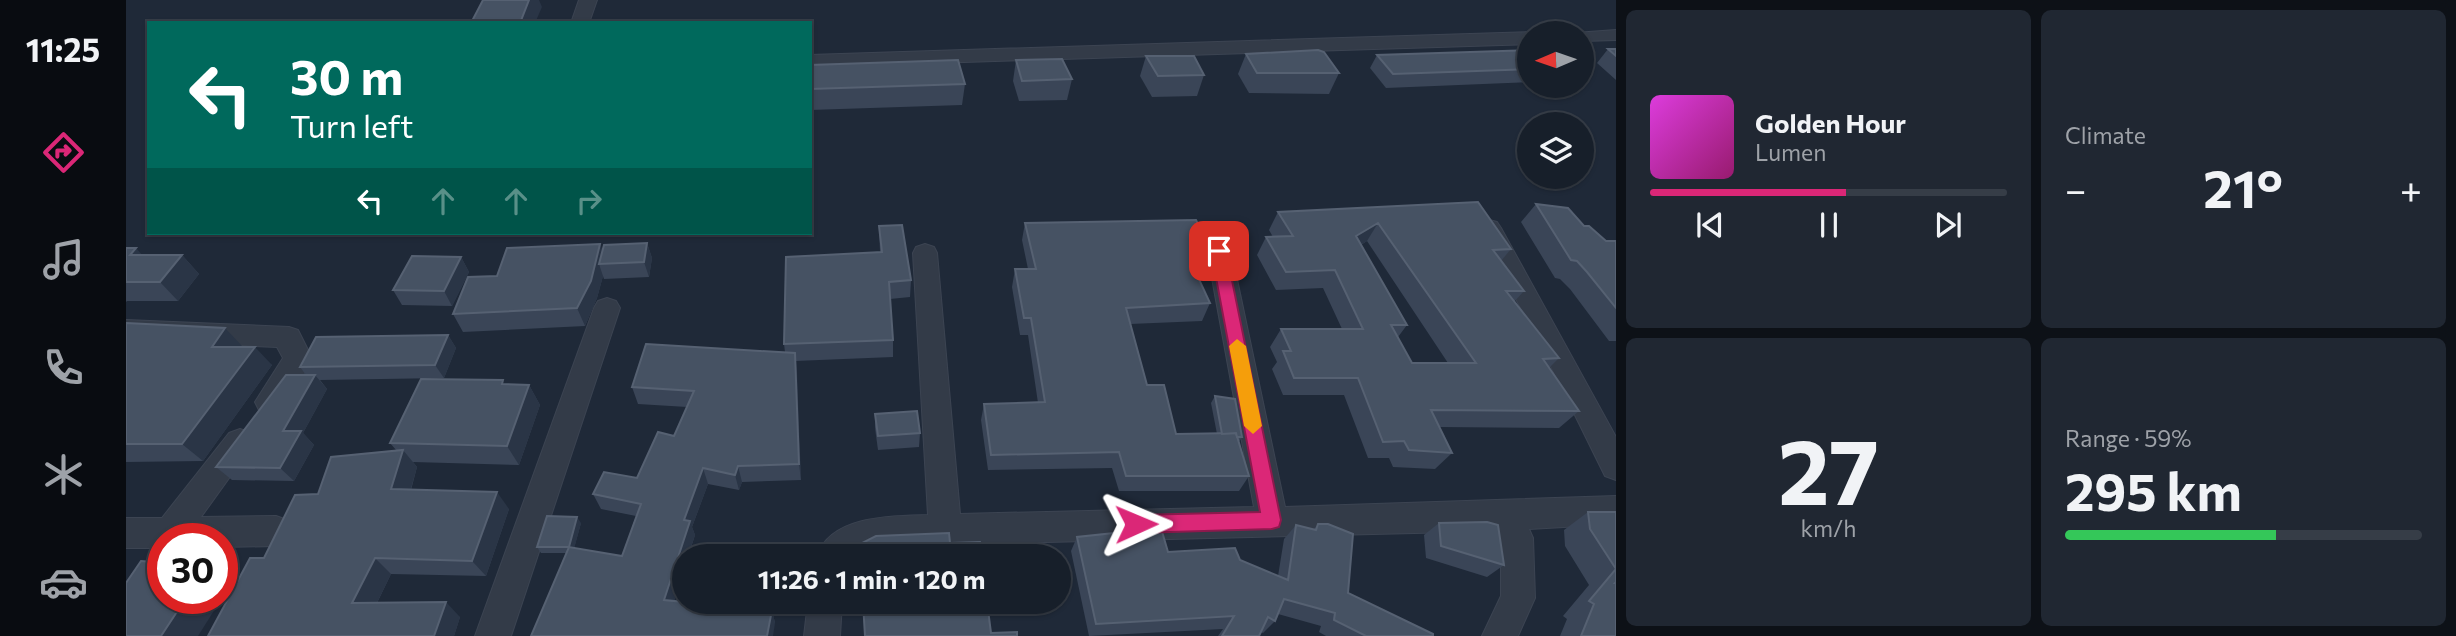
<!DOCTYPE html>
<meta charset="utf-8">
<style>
:root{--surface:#171f2a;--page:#202732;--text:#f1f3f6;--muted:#9ea2a8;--line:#363d47;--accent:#db2777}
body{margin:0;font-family:Commissioner,sans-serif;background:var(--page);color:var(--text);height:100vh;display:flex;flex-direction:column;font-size:26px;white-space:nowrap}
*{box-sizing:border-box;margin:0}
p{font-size:23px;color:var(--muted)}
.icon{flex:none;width:38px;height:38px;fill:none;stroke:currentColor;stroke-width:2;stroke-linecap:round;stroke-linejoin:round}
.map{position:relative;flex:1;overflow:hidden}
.drawer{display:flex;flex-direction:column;gap:10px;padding:10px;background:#0d1117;width:840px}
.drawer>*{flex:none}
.hud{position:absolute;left:21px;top:21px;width:665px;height:214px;border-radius:0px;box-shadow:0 2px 5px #0004,0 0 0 2px var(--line);background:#00695c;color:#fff;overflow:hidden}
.needle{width:46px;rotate:268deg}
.tools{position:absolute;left:1391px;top:21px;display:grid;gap:14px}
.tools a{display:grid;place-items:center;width:77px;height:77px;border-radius:50%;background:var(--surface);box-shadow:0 2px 5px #0004,0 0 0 2px var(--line);font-size:35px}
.speed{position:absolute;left:21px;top:523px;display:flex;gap:14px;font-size:35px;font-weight:700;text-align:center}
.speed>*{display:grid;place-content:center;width:91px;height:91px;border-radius:50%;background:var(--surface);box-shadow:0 2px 5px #0004,0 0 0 2px var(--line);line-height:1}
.speed .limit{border:10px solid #d22;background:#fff;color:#111}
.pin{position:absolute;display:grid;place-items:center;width:60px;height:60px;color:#fff;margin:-30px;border-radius:14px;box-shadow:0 4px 10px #0006}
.me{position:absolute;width:77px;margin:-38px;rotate:89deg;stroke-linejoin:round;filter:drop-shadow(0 0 5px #0008)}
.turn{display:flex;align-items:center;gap:24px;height:147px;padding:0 28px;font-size:32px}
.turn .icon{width:91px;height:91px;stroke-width:2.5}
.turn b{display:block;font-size:49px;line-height:60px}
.lanes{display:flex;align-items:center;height:66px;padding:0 28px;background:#0003;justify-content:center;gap:35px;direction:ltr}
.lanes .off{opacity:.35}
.big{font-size:52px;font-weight:700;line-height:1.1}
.drawer .card{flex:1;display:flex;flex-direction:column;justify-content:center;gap:10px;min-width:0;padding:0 24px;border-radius:10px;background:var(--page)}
.drawer .dial{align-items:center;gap:0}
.dial b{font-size:91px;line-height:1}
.song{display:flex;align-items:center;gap:21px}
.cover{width:84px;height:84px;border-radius:10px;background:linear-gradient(135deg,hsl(300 70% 55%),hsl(320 70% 35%))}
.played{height:7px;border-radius:4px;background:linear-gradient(90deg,var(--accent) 55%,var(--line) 55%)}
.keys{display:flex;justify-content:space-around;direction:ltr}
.heat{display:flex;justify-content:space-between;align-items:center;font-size:38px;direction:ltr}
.charge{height:10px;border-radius:5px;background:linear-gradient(90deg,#34c759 59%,var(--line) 0)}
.drawer .tiles{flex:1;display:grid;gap:10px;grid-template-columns:repeat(2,1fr)}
.trip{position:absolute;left:546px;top:544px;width:399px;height:70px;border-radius:35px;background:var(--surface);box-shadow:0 2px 5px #0004,0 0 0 2px var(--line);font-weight:700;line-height:70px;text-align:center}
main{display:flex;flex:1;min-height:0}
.tabs{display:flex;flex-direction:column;width:126px;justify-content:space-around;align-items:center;background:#090c11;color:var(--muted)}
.tabs .icon{width:49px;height:49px}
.tabs .current{color:var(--accent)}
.tabs b{font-size:32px;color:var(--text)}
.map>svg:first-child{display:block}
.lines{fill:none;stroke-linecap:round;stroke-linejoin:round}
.street-casing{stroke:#3c4452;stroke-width:2}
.street{fill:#333b48;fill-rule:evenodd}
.wall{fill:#3a4557;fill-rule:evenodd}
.shaded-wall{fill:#2a3546}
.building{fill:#465263;stroke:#566172;stroke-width:2;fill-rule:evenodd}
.route{fill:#db2777;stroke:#8e194d;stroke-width:2}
.slow{fill:#f59e0b}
</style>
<main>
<nav class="tabs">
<b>11:25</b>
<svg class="icon current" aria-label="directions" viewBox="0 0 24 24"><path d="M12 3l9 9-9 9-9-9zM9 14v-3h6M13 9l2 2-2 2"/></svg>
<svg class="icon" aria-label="music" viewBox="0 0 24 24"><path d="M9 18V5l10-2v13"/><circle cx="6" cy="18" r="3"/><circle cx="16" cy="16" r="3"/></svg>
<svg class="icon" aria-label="phone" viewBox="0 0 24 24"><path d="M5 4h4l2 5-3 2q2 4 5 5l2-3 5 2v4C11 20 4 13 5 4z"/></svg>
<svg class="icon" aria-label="climate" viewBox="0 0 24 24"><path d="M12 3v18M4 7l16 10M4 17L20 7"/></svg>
<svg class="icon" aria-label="car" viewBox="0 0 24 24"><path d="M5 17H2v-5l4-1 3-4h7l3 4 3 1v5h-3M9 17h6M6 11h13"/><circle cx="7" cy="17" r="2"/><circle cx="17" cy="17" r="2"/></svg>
</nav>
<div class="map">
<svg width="1490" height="636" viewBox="0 0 1490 636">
<rect width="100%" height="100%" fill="#1f2938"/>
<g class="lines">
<g class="street-casing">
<g id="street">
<polygon points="453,0 471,0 463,23 445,23"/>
<polygon points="1490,30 1490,40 1456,41 1456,33 1449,33"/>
<polygon points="1404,32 1407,33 1404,33 1404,44 684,67 684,55"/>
<polygon points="1363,220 1371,222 1375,228 1490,437 1490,480 1479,476 1407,330 1351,228 1355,222"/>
<path d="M1093 242 1102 245 1105 251 1159 507 1490 496V524L1403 529 1407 538 1409 598 1392 636H1356L1375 596V539L1371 531 753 546 732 556H691C705 515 766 516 802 515L787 253 790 247 799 244 808 247 811 253 834 514 1128 507 1081 251 1084 245Z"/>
<polygon points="481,298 490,301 494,308 385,636 349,636 468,308 472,301"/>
<path d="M0 320 163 327 172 330 186 358C175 378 159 419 133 410L129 402 157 358 151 347 0 340Z"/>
<polygon points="114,429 125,433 129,442 75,517 150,516 161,520 166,531 161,542 150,546 96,547 96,539 37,539 37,548 0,548 0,518 36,518 103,433"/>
<polygon points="682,602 716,602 714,636 678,636"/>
</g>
</g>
<use href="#street" class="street"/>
</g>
<g class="wall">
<polygon points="1482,49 1490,49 1490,80 1471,63"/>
<polygon points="1404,50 1404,82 1260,88 1244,68 1251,55"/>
<polygon points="1120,54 1213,73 1203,94 1123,93 1112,74"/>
<polygon points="1020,56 1078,75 1071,96 1026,97 1014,76"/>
<polygon points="890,60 946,79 941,100 893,101 887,81"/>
<polygon points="684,65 839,84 836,105 684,110"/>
<path d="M1352 202 1385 249 1375 261 1398 291 1388 302 1433 358 1423 368 1453 411 1433 428 1313 427 1326 453 1309 469 1267 467 1263 458H1242L1218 395H1157L1146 369 1151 362 1144 347 1155 329H1216L1197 288 1150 290 1131 255 1140 237H1147L1143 230 1152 212ZM1241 241 1322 363H1286L1272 337 1281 325 1235 245Z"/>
<polygon points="1410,204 1458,226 1480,241 1490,241 1490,341 1483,341 1444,289 1434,279 1429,278 1395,222"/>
<polygon points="899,223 1089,261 1081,279 1072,279 1084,303 1076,321 1004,324 1021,385 1050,434 1091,434 1085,403 1089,396 1116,437 1113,442 1123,476 1113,491 993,491 986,468 862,470 855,420 858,404 912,403 902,335 894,335 886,287 889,269 902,269 896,240"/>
<polygon points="753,226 785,280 784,297 764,299 767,340 767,357 669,361 675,480 616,482 613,490 582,484 566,527 569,535 548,601 646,610 649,623 405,636 440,553 415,553 411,547 455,523 448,548 496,556 510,516 475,509 467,494 511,478 548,436 561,407 512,404 506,387 659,352 658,344 754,252"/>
<polygon points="521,243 526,258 523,277 478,279 477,276 471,298 459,326 337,332 327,314 371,276 474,244 476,251"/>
<polygon points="0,248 16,255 56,255 73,274 52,301 1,301 0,302"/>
<polygon points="335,257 343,272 326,306 276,305 267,290"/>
<polygon points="0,323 116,347 146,365 77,461 0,462"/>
<polygon points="322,335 330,348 318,378 194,380 201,389 177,433 188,445 168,481 106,480 90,467 180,375 174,367"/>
<polygon points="379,384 403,385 414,405 393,465 287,462 291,467 285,490 383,509 360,576 265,574 251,603 334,617 328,636 82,636 138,558 192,494 270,450 264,443"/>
<polygon points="749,414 794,433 793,447 752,450 749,428"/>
<polygon points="1462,512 1490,512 1490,636 1434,636 1441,619 1437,616 1463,585 1439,546 1438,530"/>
<polygon points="1313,523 1378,565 1361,577 1300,558 1298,535"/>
<polygon points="1192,524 1222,593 1307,636 1200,636 1193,632 1195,626 1152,614 1149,621 1137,633 1135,632 1133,636 1092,636 1097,629 963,636 945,551 951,537 1042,552 1114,560 1152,576 1158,539 1170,525 1187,530"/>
</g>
<g class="shaded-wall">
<polygon points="403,0 413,0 416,7 409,23 394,23"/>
<polygon points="1252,223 1241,241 1219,254 1230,236"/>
<polygon points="521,243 526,258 523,277 518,262"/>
<polygon points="474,244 481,262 473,264 477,276 471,298 459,326 451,308"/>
<polygon points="10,248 27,267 4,255"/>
<polygon points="56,255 73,274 52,301 34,282"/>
<polygon points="335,257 343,272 326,306 318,291"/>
<polygon points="99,328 116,346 86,347"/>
<polygon points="322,335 330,348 318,378 309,365"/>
<polygon points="129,347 146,365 77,461 56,444"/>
<polygon points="669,353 671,370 675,480 673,464"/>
<polygon points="189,375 201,389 177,433 188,445 168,481 154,468 157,431"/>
<polygon points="403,385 414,405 393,465 381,446"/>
<polygon points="277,450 291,467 280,506 265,489"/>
<polygon points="612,466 616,482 613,490 609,475"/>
<polygon points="577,468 582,484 566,527 569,535 562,556 558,556 558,569 544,614 538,600 558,520"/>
<polygon points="371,492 383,509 360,576 346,561"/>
<polygon points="451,517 455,523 447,553 443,547"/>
<polygon points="249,558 265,574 244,617 226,603"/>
<polygon points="96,577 105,584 96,598"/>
<polygon points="60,598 96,598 72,636 35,636"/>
<polygon points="320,602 334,617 328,636 308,636"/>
<polygon points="646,610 649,623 647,636 641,636"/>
</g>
<g class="building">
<polygon points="357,0 403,0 394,23 345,23"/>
<polygon points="1482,49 1490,49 1490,56"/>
<polygon points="1192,50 1198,52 1213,73 1131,73 1120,54"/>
<polygon points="1404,50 1404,69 1267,74 1251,55"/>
<polygon points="1020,56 1068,56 1078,75 1032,76"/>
<polygon points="936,59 946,79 896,81 890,60"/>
<polygon points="832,60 839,84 684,89 684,65"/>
<path d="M1352 202 1385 249 1367 250 1398 291H1380L1433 358 1417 359 1453 411 1305 410 1326 453 1283 450 1278 441 1257 442 1232 378H1168L1157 351H1165L1155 329H1237L1209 270 1160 272 1140 237 1167 236 1152 212ZM1252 223 1350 363H1286L1265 325H1281L1230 236Z"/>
<polygon points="1410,204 1442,208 1458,226 1463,226 1480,241 1490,241 1490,308 1461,272 1451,261 1445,260"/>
<polygon points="1070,220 1089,261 1065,262 1084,303 1000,308 1021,385 1038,385 1050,434 1110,433 1123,476 1000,476 993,452 865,455 858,404 919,402 905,318 898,318 889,269 910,269 899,223"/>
<polygon points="776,225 785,280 763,282 767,340 658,344 660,257 756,252 753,226"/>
<polygon points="521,243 518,262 473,264 478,245"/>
<polygon points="474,244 465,281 451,308 327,314 342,277 371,276 381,248"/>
<polygon points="0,248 10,248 4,255 56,255 34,282 0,282"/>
<polygon points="286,256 335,257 318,291 267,290"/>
<polygon points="0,323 99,328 86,347 129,347 56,444 0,444"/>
<polygon points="322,335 309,365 174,367 190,337"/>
<polygon points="520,344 669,353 673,464 612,466 609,475 577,468 558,520 564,521 538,600 646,610 641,636 405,636 443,547 496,556 515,504 467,494 478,472 511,478 532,432 548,436 568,391 506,387"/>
<polygon points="160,375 189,375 157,431 175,431 154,468 90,467"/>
<polygon points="295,379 377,380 376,384 403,385 381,446 264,443"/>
<polygon points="1089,396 1109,399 1116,437 1111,437 1110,433 1096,434"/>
<polygon points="791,411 794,433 752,436 749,414"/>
<polygon points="277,450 265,489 371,492 346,561 249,558 226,603 320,602 308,636 82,636 124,558 138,558 169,495 192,494 205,457"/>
<polygon points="1462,512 1490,512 1490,582 1489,583 1490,583 1490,636 1455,636 1468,604 1463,601 1490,569 1464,529"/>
<polygon points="421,516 451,517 443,547 411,547"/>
<polygon points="1361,522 1372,525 1378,565 1315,546 1313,523"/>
<polygon points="1192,524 1202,524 1227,534 1222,593 1307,634 1307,636 1240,636 1208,620 1209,613 1158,599 1149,621 1142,617 1133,636 1096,636 1108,616 970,624 951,537 1035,528 1042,552 1109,548 1114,560 1162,580 1170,525 1190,530"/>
<polygon points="823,533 824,543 854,542 856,556 735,556 734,544 750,536"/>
<polygon points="15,561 37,563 37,598 60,598 35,636 0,636 0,583"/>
<polygon points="737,602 861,602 865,633 891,632 891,636 739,636"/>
</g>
<polygon class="route" points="1093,246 1100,251 1155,520 1153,527 1146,529 1010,533 1003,530 1000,524 1003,518 1010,515 1134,512 1085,251"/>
<polygon class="slow" points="1111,339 1120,346 1136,426 1127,434 1118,426 1103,346"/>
</svg>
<div class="tools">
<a><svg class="needle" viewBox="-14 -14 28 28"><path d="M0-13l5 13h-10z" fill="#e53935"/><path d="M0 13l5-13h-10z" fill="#9ea2a8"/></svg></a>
<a><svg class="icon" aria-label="layers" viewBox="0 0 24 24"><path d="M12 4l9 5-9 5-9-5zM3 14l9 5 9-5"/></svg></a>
</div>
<div class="speed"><div class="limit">30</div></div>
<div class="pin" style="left:1093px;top:251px;background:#d93025"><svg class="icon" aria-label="arrive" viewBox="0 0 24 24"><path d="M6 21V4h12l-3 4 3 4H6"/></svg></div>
<svg class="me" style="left:1010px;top:524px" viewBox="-20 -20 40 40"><path d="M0-17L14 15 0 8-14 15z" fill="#db2777" stroke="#fff" stroke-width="4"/></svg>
<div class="trip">11:26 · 1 min · 120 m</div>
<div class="hud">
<div class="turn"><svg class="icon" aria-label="left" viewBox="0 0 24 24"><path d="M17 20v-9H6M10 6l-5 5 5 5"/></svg><div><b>30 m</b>Turn left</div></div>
<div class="lanes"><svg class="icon" aria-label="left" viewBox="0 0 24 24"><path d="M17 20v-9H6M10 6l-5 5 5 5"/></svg><svg class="icon off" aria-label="ahead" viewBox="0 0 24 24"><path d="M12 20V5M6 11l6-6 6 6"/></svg><svg class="icon off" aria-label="ahead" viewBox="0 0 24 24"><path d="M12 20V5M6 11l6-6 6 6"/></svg><svg class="icon off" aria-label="right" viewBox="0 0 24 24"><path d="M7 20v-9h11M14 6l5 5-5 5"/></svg></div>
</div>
</div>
<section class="drawer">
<div class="tiles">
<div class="card">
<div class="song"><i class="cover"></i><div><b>Golden Hour</b><p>Lumen</p></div></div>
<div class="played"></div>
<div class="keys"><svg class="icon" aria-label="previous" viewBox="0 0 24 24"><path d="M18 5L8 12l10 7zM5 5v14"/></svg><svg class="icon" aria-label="pause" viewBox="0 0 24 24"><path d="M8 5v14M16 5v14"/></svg><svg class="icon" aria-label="next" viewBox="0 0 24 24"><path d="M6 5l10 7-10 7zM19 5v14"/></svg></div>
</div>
<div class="card"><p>Climate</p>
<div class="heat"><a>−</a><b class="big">21°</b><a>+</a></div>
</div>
<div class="card dial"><b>27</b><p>km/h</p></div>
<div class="card"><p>Range · 59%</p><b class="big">295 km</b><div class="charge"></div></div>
</div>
</section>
</main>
